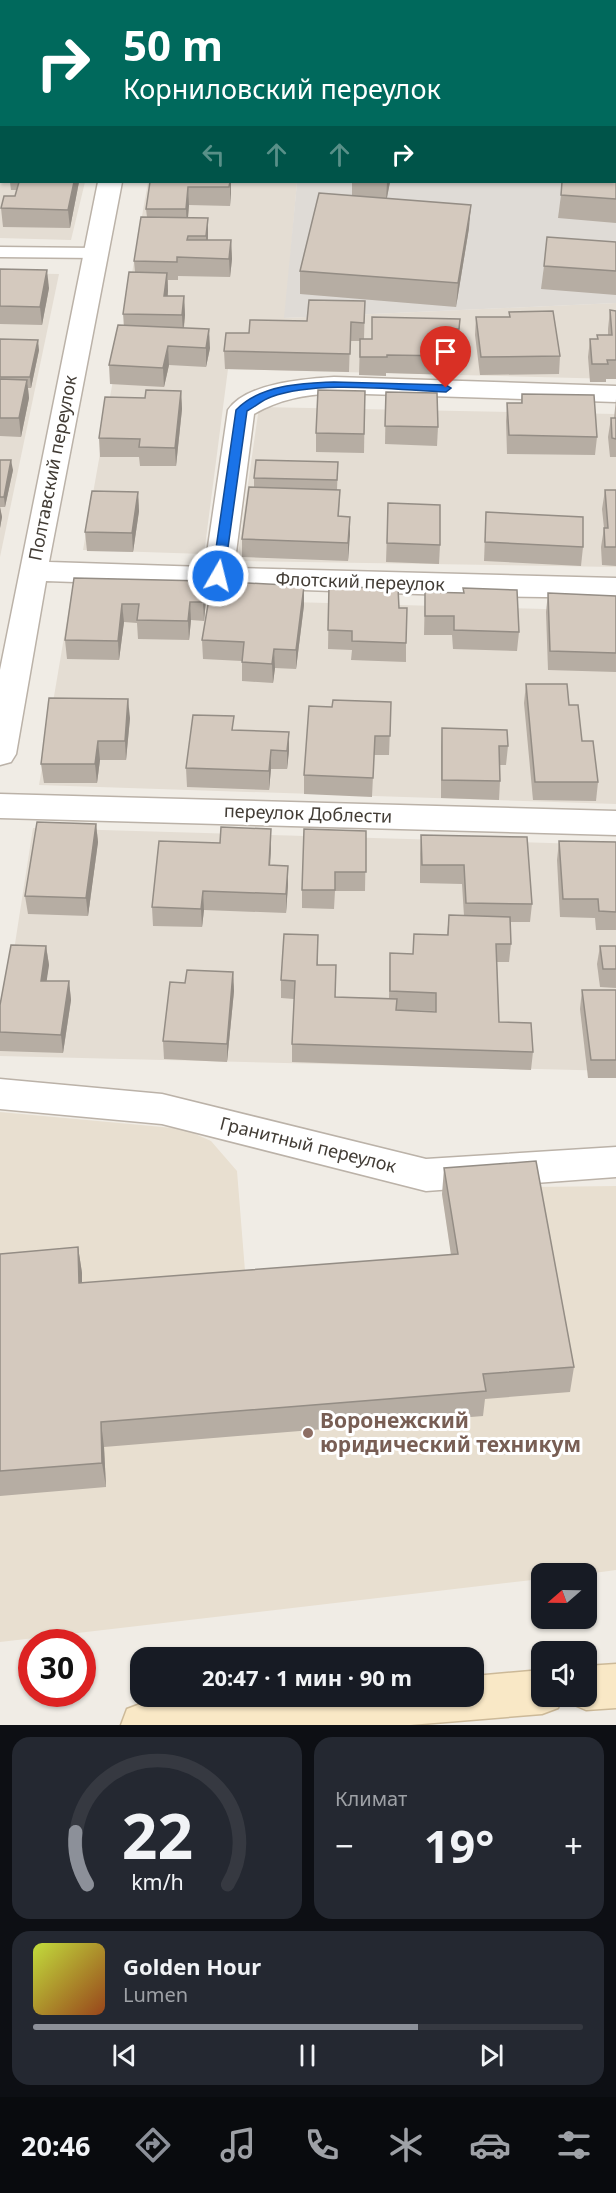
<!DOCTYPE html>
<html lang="ru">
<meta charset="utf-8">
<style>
:root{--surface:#171b24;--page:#242831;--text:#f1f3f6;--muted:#9ea1a6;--line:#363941;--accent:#8c9099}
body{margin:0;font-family:"Noto Sans",sans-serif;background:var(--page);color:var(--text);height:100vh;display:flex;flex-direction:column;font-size:22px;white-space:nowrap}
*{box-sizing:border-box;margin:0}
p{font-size:20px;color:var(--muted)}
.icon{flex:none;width:33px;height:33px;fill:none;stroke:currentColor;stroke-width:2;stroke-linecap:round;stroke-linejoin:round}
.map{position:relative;height:1725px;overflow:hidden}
.side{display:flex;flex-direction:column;gap:12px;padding:12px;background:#0d0f14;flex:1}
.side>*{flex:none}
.guide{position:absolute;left:0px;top:0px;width:616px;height:183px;box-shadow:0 2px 4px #0004;background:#00695c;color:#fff;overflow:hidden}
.needle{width:39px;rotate:250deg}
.fabs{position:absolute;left:531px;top:1563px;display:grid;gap:12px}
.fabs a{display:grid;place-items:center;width:66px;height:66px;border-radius:12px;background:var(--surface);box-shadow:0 2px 4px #0004;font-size:30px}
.speed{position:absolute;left:18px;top:1629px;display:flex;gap:12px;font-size:30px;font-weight:700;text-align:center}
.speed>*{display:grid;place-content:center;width:78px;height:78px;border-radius:50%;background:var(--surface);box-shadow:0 2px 4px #0004;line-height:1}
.speed .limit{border:9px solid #d22;background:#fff;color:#111}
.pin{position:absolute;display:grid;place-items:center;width:51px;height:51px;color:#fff;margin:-62px -26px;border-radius:50% 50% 50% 0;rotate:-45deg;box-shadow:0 0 6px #0007}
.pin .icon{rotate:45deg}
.me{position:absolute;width:66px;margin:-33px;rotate:8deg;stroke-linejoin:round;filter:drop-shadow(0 0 4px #0008)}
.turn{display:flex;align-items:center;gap:21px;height:126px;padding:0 24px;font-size:27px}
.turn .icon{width:78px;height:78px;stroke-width:2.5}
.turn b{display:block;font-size:42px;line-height:51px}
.lanes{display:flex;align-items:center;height:57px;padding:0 24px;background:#0003;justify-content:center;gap:30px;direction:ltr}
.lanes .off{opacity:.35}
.big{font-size:45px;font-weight:700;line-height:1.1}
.side .card{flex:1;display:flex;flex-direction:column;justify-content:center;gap:9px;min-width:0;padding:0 21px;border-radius:18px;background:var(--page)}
.side .dial{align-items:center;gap:0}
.dial svg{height:156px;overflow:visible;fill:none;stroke:var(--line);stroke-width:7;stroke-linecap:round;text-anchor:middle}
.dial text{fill:var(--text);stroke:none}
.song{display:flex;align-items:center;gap:18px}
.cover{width:72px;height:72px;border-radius:9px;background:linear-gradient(135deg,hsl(70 70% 55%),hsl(20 70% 35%))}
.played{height:6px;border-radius:3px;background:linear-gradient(90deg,var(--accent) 70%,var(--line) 70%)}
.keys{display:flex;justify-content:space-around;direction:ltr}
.heat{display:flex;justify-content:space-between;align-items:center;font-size:33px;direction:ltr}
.side .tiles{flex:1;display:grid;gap:12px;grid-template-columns:1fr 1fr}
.card:last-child{grid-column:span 2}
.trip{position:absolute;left:130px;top:1647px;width:354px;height:60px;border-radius:18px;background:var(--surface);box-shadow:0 2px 4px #0004;font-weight:700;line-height:60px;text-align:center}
.tabs{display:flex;height:96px;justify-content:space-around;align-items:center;background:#090b0e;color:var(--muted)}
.tabs .icon{width:42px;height:42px}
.tabs .selected{color:var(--accent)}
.tabs b{font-size:27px;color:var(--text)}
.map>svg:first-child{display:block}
.residential{fill:#e4ddd3}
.industrial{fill:#dfdbd6}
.education{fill:#e8dfd0}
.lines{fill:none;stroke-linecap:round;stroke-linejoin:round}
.service-casing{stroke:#bbb2a8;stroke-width:3}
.minor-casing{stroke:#bbb2a8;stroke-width:3}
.secondary-casing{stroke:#ccb998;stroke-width:3}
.service{fill:#fff;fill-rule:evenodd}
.minor{fill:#fff;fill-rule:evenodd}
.secondary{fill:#f9e8c6;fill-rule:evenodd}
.wall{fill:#b6ada3;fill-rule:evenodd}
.shaded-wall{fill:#948d85}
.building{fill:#d4c9be;stroke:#948d85;stroke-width:1.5}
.route{fill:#1a73e8;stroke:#114b97;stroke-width:1.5}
.education-dot{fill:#8d6e63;stroke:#fff;stroke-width:2}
.labels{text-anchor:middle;stroke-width:6;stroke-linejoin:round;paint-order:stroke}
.street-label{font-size:18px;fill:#423c35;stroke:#fff}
.near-education-label{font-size:21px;font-weight:bold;fill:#785e54;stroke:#fff;text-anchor:start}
</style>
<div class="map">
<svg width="616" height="1725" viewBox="0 0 616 1725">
<rect width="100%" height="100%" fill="#f0ece5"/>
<g class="residential">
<polygon points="0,0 125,0 2,2 2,182 85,182 71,240 0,238"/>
<polygon points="148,182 297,182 285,318 616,303 616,379 228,369 204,554 83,550"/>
<polygon points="0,273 59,274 0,557"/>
<polygon points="259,407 616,414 616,567 237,561"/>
<polygon points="71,596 616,611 616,804 39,785"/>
<polygon points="33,828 616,845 616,1071 0,1056 0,1040"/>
</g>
<polygon class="industrial" points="314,0 616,0 616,303 284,318 297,182 615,182 615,2"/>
<polygon class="education" points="0,1112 184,1129 211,1141 237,1171 247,1296 455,1279 442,1194 532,1187 616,1186 616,1570 587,1574 542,1574 541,1579 0,1642"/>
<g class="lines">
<g class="service-casing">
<g id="service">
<rect x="28" y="0" width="14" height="2"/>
<polygon points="0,247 96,248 104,253 96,258 0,257"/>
</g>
</g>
<g class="minor-casing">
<g id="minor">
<rect x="136" y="0" width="22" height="2"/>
<path d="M98 182H122L49 562 205 567 228 410C246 383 304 379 334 377L616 386V402L334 393C304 395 280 399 254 414L234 568 616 578V598L475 596 46 581 16 754 11 762 0 765V670Z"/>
<polygon points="0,794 616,811 616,835 0,818"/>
<polygon points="0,1079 162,1094 426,1159 616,1147 616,1177 426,1191 162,1124 0,1109"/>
</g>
</g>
<g class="secondary-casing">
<g id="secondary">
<polygon points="616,1664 616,1708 586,1710 570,1703 568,1696 586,1696 586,1666"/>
<polygon points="542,1670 542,1696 562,1696 558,1708 542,1714 410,1725 121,1725 127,1709 143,1703 219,1696 474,1696 474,1676"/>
</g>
</g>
<use href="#service" class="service"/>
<use href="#minor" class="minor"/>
<use href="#secondary" class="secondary"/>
</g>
<g class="wall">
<polygon points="548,0 616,0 616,5 615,5 615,2 547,2"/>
<polygon points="616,48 616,223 558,218 561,195"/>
<polygon points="10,182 79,182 70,228 3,227 1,208 15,196 17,190 11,190"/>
<polygon points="150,182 231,182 230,206 189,205 188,218 208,236 208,240 231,240 232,259 230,277 178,276 178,280 168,280 168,296 184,296 185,315 184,328 210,348 206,367 169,365 164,387 110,384 109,365 124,325 123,314 135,272 134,261 147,217 146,209"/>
<polygon points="352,182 390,182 387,198 469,228 456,307 300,294 300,271 352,195"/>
<polygon points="616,242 616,295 541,289 544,266"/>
<polygon points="0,269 49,288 42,325 0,324"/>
<polygon points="365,301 364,339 372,339 460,319 458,348 453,347 452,375 386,373 386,376 359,375 360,341 350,341 349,372 225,369 224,351 249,333 307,321"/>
<polygon points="610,310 616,311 616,379 606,379 606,382 590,382 588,357 590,339 597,339 597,335 608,335 608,329"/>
<polygon points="509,312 560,356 559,374 480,375 475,335 476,317 509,317"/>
<polygon points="0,339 39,350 31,388 28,388 29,398 21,437 0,436"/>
<polygon points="181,391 182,409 176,466 140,466 139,457 100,457 99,438 145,398"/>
<polygon points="365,391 364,453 316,452 316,433"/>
<polygon points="386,392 438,427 437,446 385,444"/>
<polygon points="522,394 597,437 595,455 507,454 506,421 507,403 521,403"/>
<polygon points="616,399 616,457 610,457 608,437 611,418 614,418"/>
<polygon points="0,460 13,470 5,507 0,507 2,517 0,528"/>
<polygon points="338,462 337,490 340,490 339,516 350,517 348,561 242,557 242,539 254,487 254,478"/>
<polygon points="605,490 616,490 616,566 602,565 601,547 604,528 602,509"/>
<polygon points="138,492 139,511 133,552 87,551 85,532"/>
<polygon points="388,503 440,545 439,564 386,562"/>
<polygon points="486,512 583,547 581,566 484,561"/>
<polygon points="74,578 205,581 206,600 204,621 191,620 189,640 138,639 137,623 124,622 119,660 67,659 65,640"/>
<polygon points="329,587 399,608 406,643 406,662 351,660 352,650 328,649"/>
<polygon points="463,588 519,632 517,651 453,649 452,635 424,635 425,592 463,593"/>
<polygon points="548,593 616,596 616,672 548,670 546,612"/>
<polygon points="304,605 296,669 275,668 273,683 242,681 242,661 203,659 202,640"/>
<polygon points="526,684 569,705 598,782 596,801 533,800 524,703"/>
<polygon points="391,702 389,755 374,755 372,797 304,794 304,775 332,707"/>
<polygon points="130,718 126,760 100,760 97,783 44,783 41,764"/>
<polygon points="442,728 508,746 506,765 500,765 500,781 499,800 441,798 441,747"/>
<polygon points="234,730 289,751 287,769 271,769 269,790 187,787 186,768"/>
<polygon points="96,824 98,842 88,916 28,914 25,896"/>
<polygon points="271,829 270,865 288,866 288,885 286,913 204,910 202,927 153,926 152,907 220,843"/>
<polygon points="366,831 365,891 335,891 334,909 302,908 302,890"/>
<path d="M421 835 532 904 530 922H510L511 944 509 962H497L499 1022 533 1052 531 1070 292 1062V1044L294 999 281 998V980L318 935V965L336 997 389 998 390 953 413 954 414 934 447 935 449 915 464 916 462 884 420 883V854ZM396 1010 435 1011V1012Z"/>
<polygon points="559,841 616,842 616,930 596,930 595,918 560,917 557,860"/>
<polygon points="46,946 49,965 46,981 69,981 71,1000 63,1053 0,1051 0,1032"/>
<polygon points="600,946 616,946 616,988 600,987 597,964"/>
<polygon points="233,972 234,991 227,1062 164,1059 163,1041 185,983"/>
<polygon points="582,990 616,990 616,1078 588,1078 580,1009"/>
<polygon points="444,1168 574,1367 570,1392 485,1399 483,1416 104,1447 106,1487 0,1496 0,1254 78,1247 82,1273 82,1283 451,1255 442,1194"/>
</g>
<g class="shaded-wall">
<polygon points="247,0 258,0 258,2 246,2"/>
<polygon points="74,182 79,182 70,228 68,210"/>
<polygon points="230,182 231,182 231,193 230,206"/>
<polygon points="387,182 390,182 386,202"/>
<polygon points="188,187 189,205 187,228 186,209"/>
<polygon points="471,205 469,228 456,307 458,283"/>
<polygon points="208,218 208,236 207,254 206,236"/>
<polygon points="231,240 232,259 230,277 229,259"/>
<polygon points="47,270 49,288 42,325 40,307"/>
<polygon points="167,273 168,291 165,314 164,296"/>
<polygon points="184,296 185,315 183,333 182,315"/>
<polygon points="209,329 210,348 206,367 206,348"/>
<polygon points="38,340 39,350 31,388 30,377"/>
<polygon points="168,346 169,365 164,387 163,368"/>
<polygon points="27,380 29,398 21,437 19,418"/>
<polygon points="181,391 182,409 176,466 175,448"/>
<polygon points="11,460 13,470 5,507 4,497"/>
<polygon points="138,492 139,511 133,552 132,533"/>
<polygon points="0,507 2,517 0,528"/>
<polygon points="350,517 350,535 348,561 348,543"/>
<polygon points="205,581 206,600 204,621 203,602"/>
<polygon points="304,586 304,605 296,669 296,650"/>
<polygon points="190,602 191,620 189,640 188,621"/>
<polygon points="122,604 124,622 119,660 118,641"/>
<polygon points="274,649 275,668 273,683 272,664"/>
<polygon points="128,699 130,718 126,760 125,741"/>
<polygon points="289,732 289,751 287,769 287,751"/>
<polygon points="98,741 100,760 97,783 95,764"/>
<polygon points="271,750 271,769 269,790 269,771"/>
<polygon points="96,824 98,842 88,916 86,898"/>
<polygon points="271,829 271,848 269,884 269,865"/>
<polygon points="288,866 288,885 286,913 286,894"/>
<polygon points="203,891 204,910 202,927 201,909"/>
<polygon points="46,946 49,965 44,999 41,981"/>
<polygon points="233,972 234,991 227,1062 227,1044"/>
<polygon points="69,981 71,1000 63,1053 61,1035"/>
<polygon points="78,1247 82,1273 82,1308 79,1283"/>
<polygon points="101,1422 104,1447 106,1487 102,1463"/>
</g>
<g class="building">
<polygon points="59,0 116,0 116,2 58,2"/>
<polygon points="176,0 247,0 246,2 176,2"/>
<polygon points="393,0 501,0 500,2 393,2"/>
<polygon points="548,0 593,0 593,2 547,2"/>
<polygon points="615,48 616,48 616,199 561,195 562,182 615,182"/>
<polygon points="19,182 74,182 68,210 1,208 4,196 15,196"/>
<polygon points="150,182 230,182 229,187 188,187 186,209 146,209"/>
<polygon points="319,193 471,205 458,283 300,271"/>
<polygon points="141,217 208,218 206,236 188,236 187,240 231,240 229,259 177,257 177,262 134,261"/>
<polygon points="547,237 616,242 616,271 544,266"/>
<polygon points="0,269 47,270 40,307 0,306"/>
<polygon points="129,272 167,273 164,296 184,296 182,315 123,314"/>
<polygon points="309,300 365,301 364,323 351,322 350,354 224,351 226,333 249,333 250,320 307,321"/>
<polygon points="610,310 616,311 616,360 607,360 608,364 592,364 590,339 598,339 597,335 612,335"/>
<polygon points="553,311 560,356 481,357 476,317 510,317 509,312"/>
<polygon points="372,317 460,319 459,329 452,329 453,356 387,355 387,357 360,357 360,339 372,339"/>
<polygon points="118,325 209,329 206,348 168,346 163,368 109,365"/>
<polygon points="0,339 38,340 30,377 0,377"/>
<polygon points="0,379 27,380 19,418 0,418"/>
<polygon points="146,390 181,391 175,448 139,447 140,439 99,438 105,397 145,398"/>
<polygon points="318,390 365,391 364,434 316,433"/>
<polygon points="386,392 437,393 438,427 385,426"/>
<polygon points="522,394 594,395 597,437 509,435 507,403 522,403"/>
<polygon points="611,418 616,418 616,439 612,438"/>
<polygon points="0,460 11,460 4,497 0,497"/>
<polygon points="256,460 338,462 337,480 254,478"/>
<polygon points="249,487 340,490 338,516 350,517 348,543 242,539"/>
<polygon points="605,490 616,490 616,547 605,547 604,528 608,528"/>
<polygon points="92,491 138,492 132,533 85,532"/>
<polygon points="388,503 440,505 440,545 387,543"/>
<polygon points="486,512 583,517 583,547 485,542"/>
<polygon points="74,578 205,581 203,602 190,602 188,621 137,620 139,604 122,604 118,641 65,640"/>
<polygon points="212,581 304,586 296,650 274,649 272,664 242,662 244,642 202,640"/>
<polygon points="329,587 398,588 399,608 407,608 406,643 352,641 352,631 328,630"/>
<polygon points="463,588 517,590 519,632 454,630 454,616 425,616 425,592 464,593"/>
<polygon points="548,593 616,596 616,653 550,651"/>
<polygon points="526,684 567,684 569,705 578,705 582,741 593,741 598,782 535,782"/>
<polygon points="49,698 128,699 125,741 98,741 95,764 41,764"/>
<polygon points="333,700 391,702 390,736 375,736 373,778 304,775 309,706 332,707"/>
<polygon points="193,715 234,716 232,730 289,732 287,751 271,750 269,771 186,768"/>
<polygon points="442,728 507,730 508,746 499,746 500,781 442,780"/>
<polygon points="37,822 96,824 86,898 25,896"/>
<polygon points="221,827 271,829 269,865 288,866 286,894 203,891 201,909 152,907 159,841 220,843"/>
<polygon points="304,829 366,831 366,872 335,872 335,890 302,890"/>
<polygon points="421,835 527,837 532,904 466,903 464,865 422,865"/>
<polygon points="559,841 616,842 616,912 599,911 598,899 563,899"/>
<polygon points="449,915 510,917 511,944 496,944 499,1022 531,1023 533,1052 292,1044 295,981 281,980 284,934 318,935 317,965 336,965 335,997 397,999 396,1010 436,1012 436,993 390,991 390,953 413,954 414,934 448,935"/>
<polygon points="11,945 46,946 41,981 69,981 61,1035 0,1032 0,1005"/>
<polygon points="600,946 616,946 616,969 603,969"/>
<polygon points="187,970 233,972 227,1044 163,1041 170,982 185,983"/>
<polygon points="582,990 616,990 616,1060 591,1060"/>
<polygon points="536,1161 574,1367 483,1374 486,1391 101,1422 102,1463 0,1471 0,1254 78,1247 79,1283 458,1254 444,1168"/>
</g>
<path class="route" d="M334 382 446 385 451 388 446 392C395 390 318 380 271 397 262 400 255 407 247 411L224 576 222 579H214L212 576 236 410C260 385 301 383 334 382Z"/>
<circle class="education-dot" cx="308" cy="1433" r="6"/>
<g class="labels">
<g class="street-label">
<text transform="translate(53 468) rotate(-79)" y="6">Полтавский переулок</text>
<text transform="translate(360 582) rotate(2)" y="6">Флотский переулок</text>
<text transform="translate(308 814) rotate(2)" y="6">переулок Доблести</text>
<text transform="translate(308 1145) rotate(14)" y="6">Гранитный переулок</text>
</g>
<g class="near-education-label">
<text x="320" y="1428">Воронежский<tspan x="320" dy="24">юридический техникум</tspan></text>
</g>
</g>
</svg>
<div class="fabs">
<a><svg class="needle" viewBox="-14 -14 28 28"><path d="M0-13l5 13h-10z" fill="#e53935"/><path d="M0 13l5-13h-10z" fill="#9ea1a6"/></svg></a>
<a><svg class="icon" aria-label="sound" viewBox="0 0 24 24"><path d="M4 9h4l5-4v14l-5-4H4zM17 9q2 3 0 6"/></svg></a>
</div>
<div class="speed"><div class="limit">30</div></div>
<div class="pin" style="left:446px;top:388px;background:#d93025"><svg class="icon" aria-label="arrive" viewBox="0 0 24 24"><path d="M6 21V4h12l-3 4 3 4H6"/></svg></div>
<svg class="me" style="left:218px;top:576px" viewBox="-20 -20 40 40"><circle r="17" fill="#1a73e8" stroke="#fff" stroke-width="3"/><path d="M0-11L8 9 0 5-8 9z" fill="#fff"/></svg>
<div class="trip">20:47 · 1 мин · 90 m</div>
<div class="guide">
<div class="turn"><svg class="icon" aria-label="right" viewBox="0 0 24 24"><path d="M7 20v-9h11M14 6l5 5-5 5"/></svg><div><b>50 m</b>Корниловский переулок</div></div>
<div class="lanes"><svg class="icon off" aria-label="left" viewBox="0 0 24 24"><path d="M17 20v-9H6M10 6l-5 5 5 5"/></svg><svg class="icon off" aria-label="ahead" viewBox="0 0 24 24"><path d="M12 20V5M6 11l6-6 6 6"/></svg><svg class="icon off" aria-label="ahead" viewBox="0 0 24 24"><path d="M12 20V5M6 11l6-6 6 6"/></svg><svg class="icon" aria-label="right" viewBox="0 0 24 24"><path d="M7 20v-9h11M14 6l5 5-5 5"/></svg></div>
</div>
</div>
<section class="side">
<div class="tiles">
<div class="card dial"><svg viewBox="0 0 100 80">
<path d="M14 69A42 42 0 1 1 86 69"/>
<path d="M14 69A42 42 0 0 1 8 42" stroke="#8c9099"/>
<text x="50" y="56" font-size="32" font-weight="700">22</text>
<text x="50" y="72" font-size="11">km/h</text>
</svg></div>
<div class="card"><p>Климат</p>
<div class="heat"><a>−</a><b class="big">19°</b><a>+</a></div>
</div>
<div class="card">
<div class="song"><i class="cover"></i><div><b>Golden Hour</b><p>Lumen</p></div></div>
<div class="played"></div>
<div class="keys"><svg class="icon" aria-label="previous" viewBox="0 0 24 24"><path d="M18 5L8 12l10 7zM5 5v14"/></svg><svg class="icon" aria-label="pause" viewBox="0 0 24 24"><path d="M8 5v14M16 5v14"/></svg><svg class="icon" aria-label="next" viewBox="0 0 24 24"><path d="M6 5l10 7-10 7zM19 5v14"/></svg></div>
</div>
</div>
</section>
<nav class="tabs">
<b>20:46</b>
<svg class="icon selected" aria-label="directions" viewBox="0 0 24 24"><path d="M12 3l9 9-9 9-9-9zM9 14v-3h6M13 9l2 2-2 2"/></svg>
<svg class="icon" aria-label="music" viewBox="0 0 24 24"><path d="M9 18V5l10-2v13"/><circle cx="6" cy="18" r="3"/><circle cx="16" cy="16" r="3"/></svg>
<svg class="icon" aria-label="phone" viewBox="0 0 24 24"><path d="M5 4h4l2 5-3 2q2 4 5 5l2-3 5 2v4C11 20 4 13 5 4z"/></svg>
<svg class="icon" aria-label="climate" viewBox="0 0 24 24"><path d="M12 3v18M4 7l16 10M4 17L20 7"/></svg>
<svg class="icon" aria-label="car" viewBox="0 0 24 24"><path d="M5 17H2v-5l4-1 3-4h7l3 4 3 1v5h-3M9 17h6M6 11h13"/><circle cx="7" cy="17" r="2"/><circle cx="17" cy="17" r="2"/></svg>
<svg class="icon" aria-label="filters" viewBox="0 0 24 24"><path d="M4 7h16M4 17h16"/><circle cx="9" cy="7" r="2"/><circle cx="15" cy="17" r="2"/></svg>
</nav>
